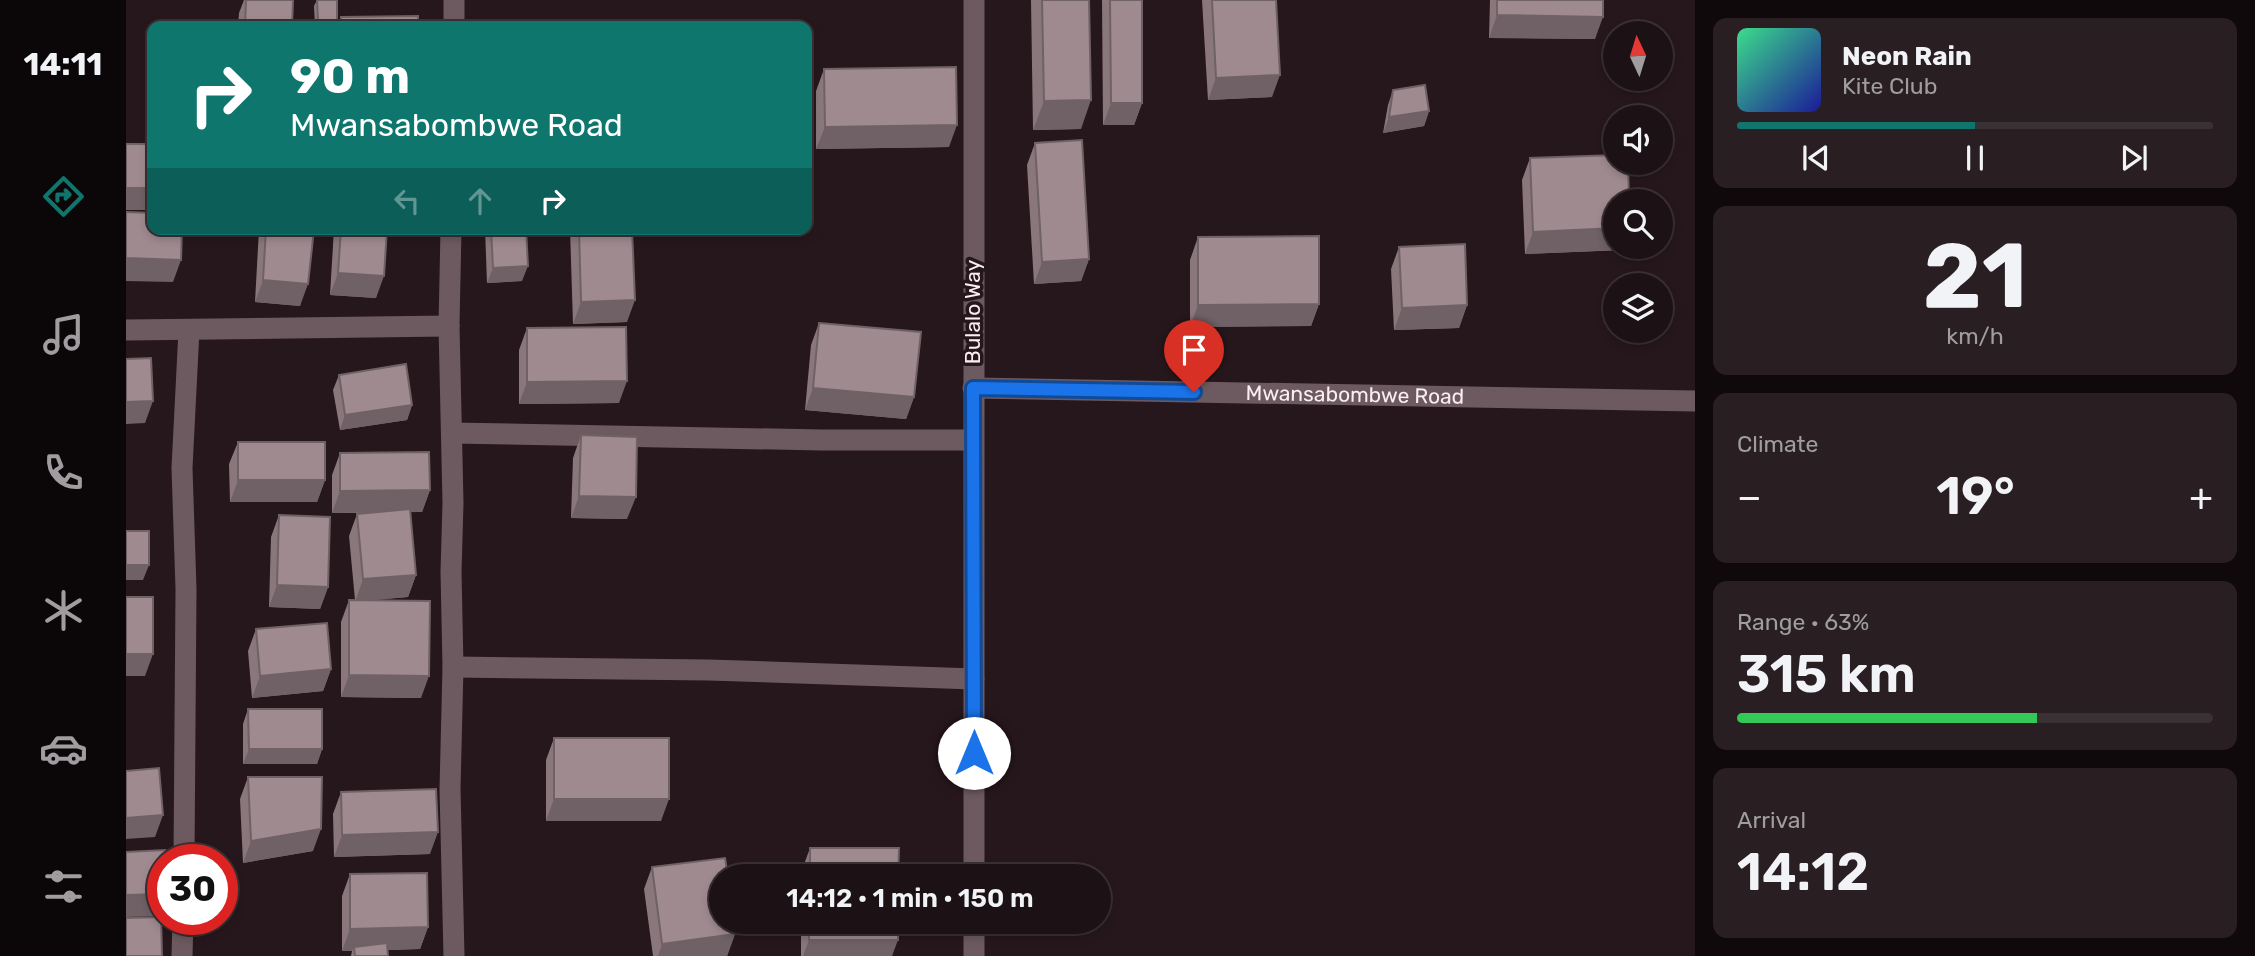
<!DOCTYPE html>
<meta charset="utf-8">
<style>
:root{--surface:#1c1115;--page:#291f22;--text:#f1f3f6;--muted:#a09da0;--line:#3a3134;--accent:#0f766e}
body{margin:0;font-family:Rubik,sans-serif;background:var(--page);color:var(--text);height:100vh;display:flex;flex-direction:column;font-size:26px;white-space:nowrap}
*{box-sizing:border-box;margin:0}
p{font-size:23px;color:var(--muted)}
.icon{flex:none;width:38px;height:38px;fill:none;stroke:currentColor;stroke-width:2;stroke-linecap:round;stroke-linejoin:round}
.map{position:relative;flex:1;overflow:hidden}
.sheet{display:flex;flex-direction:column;gap:18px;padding:18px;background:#0f090c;width:560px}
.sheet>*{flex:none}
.guide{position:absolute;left:21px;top:21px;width:665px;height:214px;border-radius:14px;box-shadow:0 4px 10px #0003,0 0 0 2px var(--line);background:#0f766e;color:#fff;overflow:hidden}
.needle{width:46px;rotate:356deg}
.controls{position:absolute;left:1477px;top:21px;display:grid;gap:14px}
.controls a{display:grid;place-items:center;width:70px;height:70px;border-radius:50%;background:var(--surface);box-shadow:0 4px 10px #0003,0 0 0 2px var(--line);font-size:35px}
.speed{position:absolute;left:21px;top:844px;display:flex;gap:14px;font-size:35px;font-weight:700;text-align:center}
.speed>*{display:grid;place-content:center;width:91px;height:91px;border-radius:50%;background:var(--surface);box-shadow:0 4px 10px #0003,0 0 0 2px var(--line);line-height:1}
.speed .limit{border:10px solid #d22;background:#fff;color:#111}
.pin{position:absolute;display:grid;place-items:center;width:60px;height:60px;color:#fff;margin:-72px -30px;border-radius:50% 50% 50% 0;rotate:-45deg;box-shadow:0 0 7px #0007}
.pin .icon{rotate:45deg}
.me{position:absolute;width:77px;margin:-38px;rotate:0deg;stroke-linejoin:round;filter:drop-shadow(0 0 5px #0008)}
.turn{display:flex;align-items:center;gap:24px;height:147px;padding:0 28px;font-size:32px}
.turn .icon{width:91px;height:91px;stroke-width:2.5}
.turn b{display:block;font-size:49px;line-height:60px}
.lanes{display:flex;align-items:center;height:66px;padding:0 28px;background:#0003;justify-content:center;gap:35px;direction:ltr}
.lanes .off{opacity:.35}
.big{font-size:52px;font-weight:600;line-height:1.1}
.sheet .card{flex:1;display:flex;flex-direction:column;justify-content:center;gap:10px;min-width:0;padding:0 24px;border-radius:14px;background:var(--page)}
.sheet .dial{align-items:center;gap:0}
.dial b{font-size:91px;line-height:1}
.song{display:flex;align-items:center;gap:21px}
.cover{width:84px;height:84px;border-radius:10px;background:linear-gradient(135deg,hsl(150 70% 55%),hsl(240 70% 35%))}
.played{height:7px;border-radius:4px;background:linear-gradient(90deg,var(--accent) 50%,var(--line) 50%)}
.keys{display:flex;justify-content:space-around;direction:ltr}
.heat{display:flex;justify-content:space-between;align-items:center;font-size:38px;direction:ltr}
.charge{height:10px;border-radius:5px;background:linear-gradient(90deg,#34c759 63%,var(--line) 0)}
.trip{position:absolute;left:583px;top:864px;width:402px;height:70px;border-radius:35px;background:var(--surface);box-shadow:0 4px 10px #0003,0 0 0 2px var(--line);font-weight:600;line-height:70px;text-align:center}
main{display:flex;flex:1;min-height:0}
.menu{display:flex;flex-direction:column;width:126px;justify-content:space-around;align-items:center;background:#0b0708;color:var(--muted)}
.menu .icon{width:49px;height:49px}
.menu .on{color:var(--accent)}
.menu b{font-size:32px;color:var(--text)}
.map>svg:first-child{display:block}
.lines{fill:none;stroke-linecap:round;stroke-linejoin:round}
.street{stroke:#6d5a60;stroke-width:21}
.wall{fill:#89777c}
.shaded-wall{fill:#6f6165}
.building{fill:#9f8a90;stroke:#6f6165;stroke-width:2}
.route-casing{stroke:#114b97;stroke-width:18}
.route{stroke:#1a73e8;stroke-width:12}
.labels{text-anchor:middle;stroke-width:7;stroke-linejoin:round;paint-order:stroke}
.street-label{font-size:21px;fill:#f9eef1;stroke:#26171c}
</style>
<main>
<nav class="menu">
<b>14:11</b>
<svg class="icon on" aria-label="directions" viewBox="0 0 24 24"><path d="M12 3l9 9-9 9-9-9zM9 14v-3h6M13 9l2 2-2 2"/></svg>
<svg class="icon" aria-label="music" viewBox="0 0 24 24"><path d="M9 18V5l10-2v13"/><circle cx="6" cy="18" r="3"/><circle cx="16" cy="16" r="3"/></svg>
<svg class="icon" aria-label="phone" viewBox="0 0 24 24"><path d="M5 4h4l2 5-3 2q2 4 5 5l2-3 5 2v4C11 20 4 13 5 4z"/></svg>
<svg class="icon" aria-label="climate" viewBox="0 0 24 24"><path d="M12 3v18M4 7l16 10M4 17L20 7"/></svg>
<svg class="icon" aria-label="car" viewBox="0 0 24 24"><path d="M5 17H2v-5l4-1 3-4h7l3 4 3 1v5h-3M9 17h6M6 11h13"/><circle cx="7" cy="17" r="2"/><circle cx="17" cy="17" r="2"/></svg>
<svg class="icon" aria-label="filters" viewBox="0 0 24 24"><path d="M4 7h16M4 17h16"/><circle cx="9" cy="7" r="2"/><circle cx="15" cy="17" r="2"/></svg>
</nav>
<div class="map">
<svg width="1569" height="956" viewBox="0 0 1569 956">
<rect width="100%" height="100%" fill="#26171c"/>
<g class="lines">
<g class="street">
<polyline points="848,0 848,877"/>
<polyline points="328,26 328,0"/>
<polyline points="325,229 323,326 327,503 325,572 327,667 324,789 328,956"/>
<polyline points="0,330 323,326"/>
<path id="s1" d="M847 388 1569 401"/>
<polyline points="326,433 696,440 847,440"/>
<polyline points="327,667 583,670 848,679"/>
<polyline points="58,859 60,589 56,468 63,330"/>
<polyline points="56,956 57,919"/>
<polyline points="848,956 848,922"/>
</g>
</g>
<g class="wall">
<polygon points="118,0 167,0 166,26 112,26 113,13"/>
<polygon points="191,0 211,0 209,26 189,26 188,6"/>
<polygon points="905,0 963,0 955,129 907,130"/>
<polygon points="976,0 1016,0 1016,103 1008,125 977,125"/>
<polygon points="1076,0 1150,0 1146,97 1082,100"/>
<polygon points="1364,0 1477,0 1469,39 1363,38"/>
<polygon points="698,69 823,147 690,149 690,91"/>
<polygon points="1267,90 1303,111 1298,126 1257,133 1262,105"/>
<polygon points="909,143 963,259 955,281 908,284 901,165"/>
<polygon points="1404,158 1489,247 1497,247 1496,250 1399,254 1396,180"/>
<polygon points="133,229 188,229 174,306 129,302"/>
<polygon points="208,229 261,229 250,298 204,295"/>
<polygon points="359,229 400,229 396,281 361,283"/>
<polygon points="444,229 506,229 501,322 447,324"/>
<polygon points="1072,237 1193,304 1185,326 1064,327 1064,260"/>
<polygon points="1273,247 1341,305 1333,328 1268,330 1265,269"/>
<polygon points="693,323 788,397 780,419 679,410 685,345"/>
<polygon points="401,328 493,403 393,404 393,350"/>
<polygon points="213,375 286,405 281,420 214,430 207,390"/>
<polygon points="455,435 501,519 445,518 447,458"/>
<polygon points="112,442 199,480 191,502 104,502 103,464"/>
<polygon points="214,453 304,490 296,512 284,512 290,575 282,597 243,600 295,698 215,697 215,622 223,600 229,600 223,536 231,514 242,513 206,513 206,475"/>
<polygon points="153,515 202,587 194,609 143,607 145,537"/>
<polygon points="130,629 205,669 197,691 126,698 122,651"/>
<polygon points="122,709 196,749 191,764 117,764 117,724"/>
<polygon points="428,738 535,821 420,821 420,760"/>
<polygon points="122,777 187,851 117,863 114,799"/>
<polygon points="215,792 304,854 208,857 207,814"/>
<polygon points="684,848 772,877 676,877 676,870"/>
<polygon points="526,867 609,934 601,956 527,956 518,889"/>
<polygon points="224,874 302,927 294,949 262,950 262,956 225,956 226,951 216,951 216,896"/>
<polygon points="675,922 772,922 766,956 675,956"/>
</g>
<g class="shaded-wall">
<polygon points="1371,15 1477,17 1469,39 1363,38"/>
<polygon points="192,20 211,20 209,26 189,26"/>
<polygon points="1154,75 1146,97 1082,100 1090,78"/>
<polygon points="965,100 955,129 907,130 918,101"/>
<polygon points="985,103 1016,103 1008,125 977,125"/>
<polygon points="1303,111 1298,126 1257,133 1263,117"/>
<polygon points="831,125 823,147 690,149 699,127"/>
<rect x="0" y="188" width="26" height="22"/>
<polygon points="1489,228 1489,247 1497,247 1496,250 1399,254 1407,232"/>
<polygon points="0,258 55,260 47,282 0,281"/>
<polygon points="963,259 955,281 908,284 916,262"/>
<polygon points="402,266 396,281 361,283 367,268"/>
<polygon points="212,273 258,276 250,298 204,295"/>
<polygon points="137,280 182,284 174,306 129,302"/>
<polygon points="509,300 501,322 447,324 455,302"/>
<polygon points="1193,304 1185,326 1064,327 1072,305"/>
<polygon points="1341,305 1333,328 1268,330 1276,308"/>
<polygon points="501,381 493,403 393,404 401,382"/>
<polygon points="687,388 788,397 780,419 679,410"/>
<polygon points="27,401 19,423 0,424 0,402"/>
<polygon points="286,405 281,420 214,430 219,415"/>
<polygon points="112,480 199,480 191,502 104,502"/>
<polygon points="304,490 296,512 206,513 214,491"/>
<polygon points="453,496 510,497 501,519 445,518"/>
<polygon points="0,565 23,565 17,580 0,580"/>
<polygon points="290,575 282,597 229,602 237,579"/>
<polygon points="151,585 202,587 194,609 143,607"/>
<polygon points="0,654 27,654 19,676 0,676"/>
<polygon points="205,669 197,691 126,698 134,676"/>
<polygon points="223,675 303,676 295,698 215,697"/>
<polygon points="123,749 196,749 191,764 117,764"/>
<polygon points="428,799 543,799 535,821 420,821"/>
<polygon points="37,815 29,837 0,839 0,818"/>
<polygon points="195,829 187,851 117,863 125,841"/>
<polygon points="312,832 304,854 208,857 216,835"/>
<polygon points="37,894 37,903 32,916 0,917 0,895"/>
<polygon points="302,927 294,949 228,951 228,947 226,951 216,951 224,929"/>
<polygon points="609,934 601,956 532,956 536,944"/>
<polygon points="683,940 772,940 766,956 677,956"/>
</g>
<g class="building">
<polygon points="120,0 167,0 166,26 119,26"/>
<polygon points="191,0 211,0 211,20 192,20"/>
<polygon points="916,0 963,0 965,100 918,101"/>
<polygon points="984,0 1016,0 1016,103 985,103"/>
<polygon points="1086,0 1150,0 1154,75 1090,78"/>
<polygon points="1371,0 1477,0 1477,17 1371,15"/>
<polygon points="292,16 292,26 215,26 215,17"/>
<polygon points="830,67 831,125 699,127 698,69"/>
<polygon points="1299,85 1303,111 1263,117 1267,90"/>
<polygon points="956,140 963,259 916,262 909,143"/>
<rect x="0" y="144" width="26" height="44"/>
<polygon points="1489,155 1489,163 1502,163 1503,201 1489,201 1489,228 1407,232 1404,158"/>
<polygon points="0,212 26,213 26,229 56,229 55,260 0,258"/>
<polygon points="140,229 188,229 182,284 137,280"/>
<polygon points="215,229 261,229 258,276 212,273"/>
<polygon points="365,229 400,229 402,266 367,268"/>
<polygon points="453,229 506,229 509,300 455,302"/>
<polygon points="1193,236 1193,304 1072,305 1072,237"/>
<polygon points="1339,244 1341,305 1276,308 1273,247"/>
<polygon points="693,323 795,332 788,397 687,388"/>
<polygon points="500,327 501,381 401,382 401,328"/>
<polygon points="25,358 27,401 0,402 0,359"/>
<polygon points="280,364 286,405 219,415 213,375"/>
<polygon points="455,435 511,437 510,497 453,496"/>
<rect x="112" y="442" width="87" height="38"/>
<polygon points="303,452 304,490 214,491 214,453"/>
<polygon points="284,509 290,575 237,579 231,514"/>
<polygon points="153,515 204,517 202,587 151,585"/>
<rect x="0" y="531" width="23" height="34"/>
<rect x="0" y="597" width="27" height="57"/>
<polygon points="223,600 304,601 303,676 223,675"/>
<polygon points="201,623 205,669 134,676 130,629"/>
<polygon points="122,709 196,709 196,749 123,749"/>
<rect x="428" y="738" width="115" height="61"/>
<polygon points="33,768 37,815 0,818 0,771"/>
<polygon points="122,777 196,777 195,829 125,841"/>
<polygon points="310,789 312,832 216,835 215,792"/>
<polygon points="684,848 773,848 772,877 684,877"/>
<polygon points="39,850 39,859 37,859 37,894 0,895 0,852"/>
<polygon points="599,858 602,877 595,877 595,922 608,922 609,934 536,944 526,867"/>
<polygon points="301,873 302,927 224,929 224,874"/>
<polygon points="35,917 36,956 0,956 0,918"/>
<rect x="683" y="922" width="89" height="18"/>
<polygon points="261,943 262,956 229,956 228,947"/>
</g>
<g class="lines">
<g class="route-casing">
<polyline id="route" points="848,753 847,388 1068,392"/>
</g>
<use href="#route" class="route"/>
</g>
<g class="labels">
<g class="street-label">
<text transform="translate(847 312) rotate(-90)" y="7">Bulalo Way</text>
<text dy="7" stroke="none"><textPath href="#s1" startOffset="382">Mwansabombwe Road</textPath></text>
</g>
</g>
</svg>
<div class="controls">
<a><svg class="needle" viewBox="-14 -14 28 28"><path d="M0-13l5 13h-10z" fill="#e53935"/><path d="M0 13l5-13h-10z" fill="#a09da0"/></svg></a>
<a><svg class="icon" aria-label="sound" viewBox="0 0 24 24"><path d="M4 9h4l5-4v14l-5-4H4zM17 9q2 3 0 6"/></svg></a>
<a><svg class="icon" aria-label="search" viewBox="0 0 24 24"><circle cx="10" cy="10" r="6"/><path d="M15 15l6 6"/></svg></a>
<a><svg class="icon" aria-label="layers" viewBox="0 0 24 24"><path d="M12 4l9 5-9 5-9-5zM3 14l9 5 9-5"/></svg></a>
</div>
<div class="speed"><div class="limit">30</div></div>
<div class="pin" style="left:1068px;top:392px;background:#d93025"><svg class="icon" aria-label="arrive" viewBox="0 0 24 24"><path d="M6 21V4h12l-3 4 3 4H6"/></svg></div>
<svg class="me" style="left:848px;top:753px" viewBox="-20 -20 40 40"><circle r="19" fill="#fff"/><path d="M0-13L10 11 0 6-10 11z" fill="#1a73e8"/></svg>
<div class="trip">14:12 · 1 min · 150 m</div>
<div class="guide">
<div class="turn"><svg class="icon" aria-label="right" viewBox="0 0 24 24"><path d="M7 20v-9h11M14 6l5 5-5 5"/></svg><div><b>90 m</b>Mwansabombwe Road</div></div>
<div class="lanes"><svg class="icon off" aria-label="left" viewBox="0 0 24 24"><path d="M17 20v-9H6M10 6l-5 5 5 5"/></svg><svg class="icon off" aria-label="ahead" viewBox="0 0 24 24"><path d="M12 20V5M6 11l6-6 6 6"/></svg><svg class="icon" aria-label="right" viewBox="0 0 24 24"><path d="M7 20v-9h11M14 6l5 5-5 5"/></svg></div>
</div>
</div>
<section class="sheet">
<div class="card">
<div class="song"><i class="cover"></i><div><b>Neon Rain</b><p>Kite Club</p></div></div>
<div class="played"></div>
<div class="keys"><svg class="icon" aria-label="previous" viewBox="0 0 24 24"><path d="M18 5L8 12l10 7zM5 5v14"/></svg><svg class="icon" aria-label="pause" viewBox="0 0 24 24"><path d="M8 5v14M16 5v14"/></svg><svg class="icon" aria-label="next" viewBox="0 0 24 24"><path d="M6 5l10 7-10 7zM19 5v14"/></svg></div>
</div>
<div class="card dial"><b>21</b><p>km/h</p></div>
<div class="card"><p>Climate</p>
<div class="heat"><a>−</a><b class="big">19°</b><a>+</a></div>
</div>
<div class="card"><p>Range · 63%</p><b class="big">315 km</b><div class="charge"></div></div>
<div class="card"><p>Arrival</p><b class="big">14:12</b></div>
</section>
</main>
